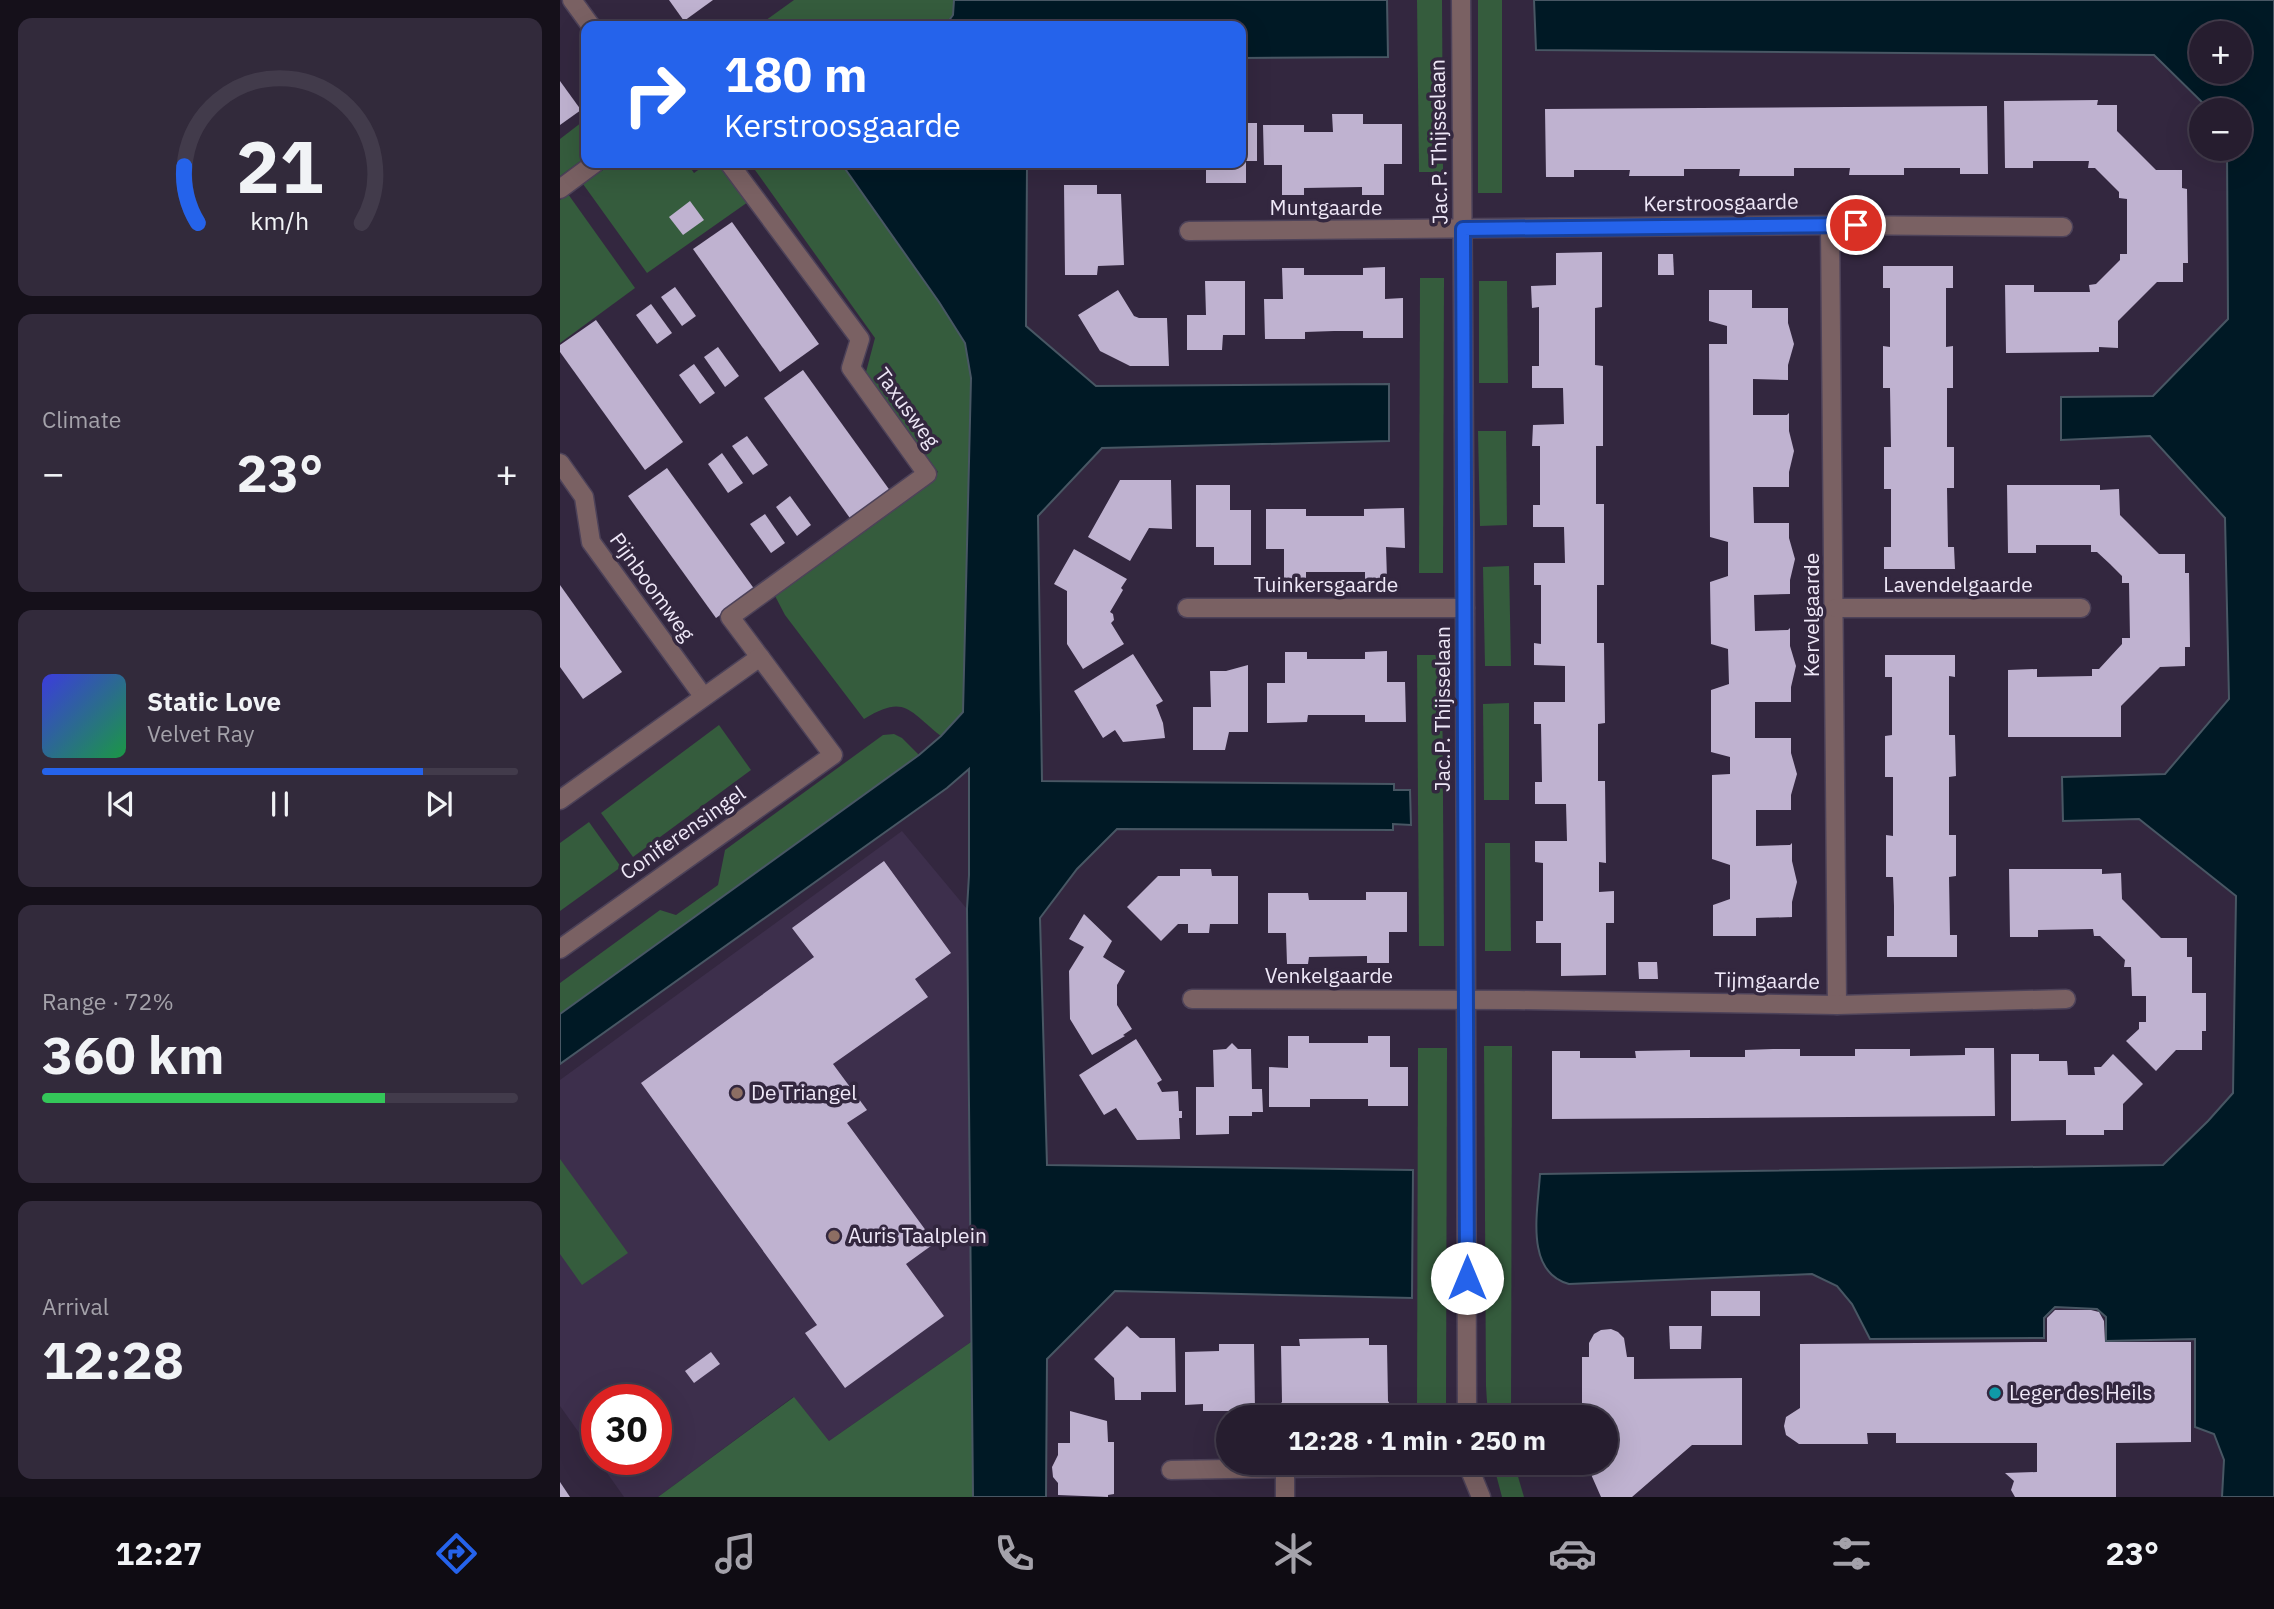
<!DOCTYPE html>
<meta charset="utf-8">
<style>
:root{--surface:#261d2f;--page:#322a3b;--text:#f1f3f6;--muted:#a4a2aa;--line:#423b4b;--accent:#2563eb}
body{margin:0;font-family:"IBM Plex Sans",sans-serif;background:var(--page);color:var(--text);height:100vh;display:flex;flex-direction:column;font-size:26px;white-space:nowrap}
*{box-sizing:border-box;margin:0}
p{font-size:23px;color:var(--muted)}
.icon{flex:none;width:38px;height:38px;fill:none;stroke:currentColor;stroke-width:2;stroke-linecap:round;stroke-linejoin:round}
.map{position:relative;flex:1;overflow:hidden}
.drawer{display:flex;flex-direction:column;gap:18px;padding:18px;background:#15101a;width:560px}
.drawer>*{flex:none}
.guide{position:absolute;left:21px;top:21px;width:665px;height:147px;border-radius:14px;box-shadow:0 7px 28px #0002,0 0 0 2px var(--line);background:#2563eb;color:#fff;overflow:hidden}
.fabs{position:absolute;left:1629px;top:21px;display:grid;gap:14px}
.fabs a{display:grid;place-items:center;width:63px;height:63px;border-radius:50%;background:var(--surface);box-shadow:0 7px 28px #0002,0 0 0 2px var(--line);font-size:35px}
.speed{position:absolute;left:21px;top:1384px;display:flex;gap:14px;font-size:35px;font-weight:700;text-align:center}
.speed>*{display:grid;place-content:center;width:91px;height:91px;border-radius:50%;background:var(--surface);box-shadow:0 7px 28px #0002,0 0 0 2px var(--line);line-height:1}
.speed .limit{border:10px solid #d22;background:#fff;color:#111}
.pin{position:absolute;display:grid;place-items:center;width:60px;height:60px;color:#fff;margin:-30px;border:4px solid #fff;border-radius:50%;box-shadow:0 2px 7px #0007}
.me{position:absolute;width:77px;margin:-38px;rotate:0deg;stroke-linejoin:round;filter:drop-shadow(0 0 5px #0008)}
.turn{display:flex;align-items:center;gap:24px;height:147px;padding:0 28px;font-size:32px}
.turn .icon{width:91px;height:91px;stroke-width:2.5}
.turn b{display:block;font-size:49px;line-height:60px}
.big{font-size:52px;font-weight:700;line-height:1.1}
.drawer .card{flex:1;display:flex;flex-direction:column;justify-content:center;gap:10px;min-width:0;padding:0 24px;border-radius:14px;background:var(--page)}
.drawer .dial{align-items:center;gap:0}
.dial svg{height:182px;overflow:visible;fill:none;stroke:var(--line);stroke-width:7;stroke-linecap:round;text-anchor:middle}
.dial text{fill:var(--text);stroke:none}
.song{display:flex;align-items:center;gap:21px}
.cover{width:84px;height:84px;border-radius:10px;background:linear-gradient(135deg,hsl(240 70% 55%),hsl(140 70% 35%))}
.played{height:7px;border-radius:4px;background:linear-gradient(90deg,var(--accent) 80%,var(--line) 80%)}
.keys{display:flex;justify-content:space-around;direction:ltr}
.heat{display:flex;justify-content:space-between;align-items:center;font-size:38px;direction:ltr}
.charge{height:10px;border-radius:5px;background:linear-gradient(90deg,#34c759 72%,var(--line) 0)}
.trip{position:absolute;left:656px;top:1405px;width:402px;height:70px;border-radius:35px;background:var(--surface);box-shadow:0 7px 28px #0002,0 0 0 2px var(--line);font-weight:700;line-height:70px;text-align:center}
.tabs{display:flex;height:112px;justify-content:space-around;align-items:center;background:#0f0c13;color:var(--muted)}
.tabs .icon{width:49px;height:49px}
.tabs .current{color:var(--accent)}
.tabs b{font-size:32px;color:var(--text)}
main{display:flex;flex:1;min-height:0}
.map>svg:first-child{display:block}
.built{fill:#3d2f4c}
.green{fill:#355c3d}
.forest{fill:#386141}
.water{fill:#001925;stroke:#485764;stroke-width:2;fill-rule:evenodd}
.building{fill:#bfb2d0}
.lines{fill:none;stroke-linecap:round;stroke-linejoin:round}
.street-casing{stroke:#4d4259;stroke-width:21}
.street{stroke:#7a6163;stroke-width:18}
.route-casing{stroke:#184099;stroke-width:18}
.route{stroke:#2563eb;stroke-width:12}
.education-dot{fill:#8d6e63;stroke:#33273f;stroke-width:2.5}
.culture-dot{fill:#0f9aa8;stroke:#33273f;stroke-width:2.5}
.labels{text-anchor:middle;stroke-width:7;stroke-linejoin:round;paint-order:stroke}
.street-label{font-size:21px;fill:#efe8f8;stroke:#33273f}
.poi-label{font-size:21px;fill:#efe8f8;stroke:#33273f;text-anchor:start}
</style>
<main>
<section class="drawer">
<div class="card dial"><svg viewBox="0 0 100 80">
<path d="M14 69A42 42 0 1 1 86 69"/>
<path d="M14 69A42 42 0 0 1 8 44" stroke="#2563eb"/>
<text x="50" y="56" font-size="32" font-weight="700">21</text>
<text x="50" y="72" font-size="11">km/h</text>
</svg></div>
<div class="card"><p>Climate</p>
<div class="heat"><a>−</a><b class="big">23°</b><a>+</a></div>
</div>
<div class="card">
<div class="song"><i class="cover"></i><div><b>Static Love</b><p>Velvet Ray</p></div></div>
<div class="played"></div>
<div class="keys"><svg class="icon" aria-label="previous" viewBox="0 0 24 24"><path d="M18 5L8 12l10 7zM5 5v14"/></svg><svg class="icon" aria-label="pause" viewBox="0 0 24 24"><path d="M8 5v14M16 5v14"/></svg><svg class="icon" aria-label="next" viewBox="0 0 24 24"><path d="M6 5l10 7-10 7zM19 5v14"/></svg></div>
</div>
<div class="card"><p>Range · 72%</p><b class="big">360 km</b><div class="charge"></div></div>
<div class="card"><p>Arrival</p><b class="big">12:28</b></div>
</section>
<div class="map">
<svg width="1714" height="1497" viewBox="0 0 1714 1497">
<rect width="100%" height="100%" fill="#33273f"/>
<polygon class="built" points="342,831 407,909 411,1342 269,1441 233,1397 98,1497 64,1497 38,1460 96,1460 96,1400 37,1400 37,1458 0,1406 0,1080"/>
<g class="green">
<polygon points="234,0 394,0 393,15 385,26 198,26"/>
<polygon points="857,0 882,0 883,172 859,172"/>
<rect x="918" y="0" width="24" height="193"/>
<polygon points="26,119 26,157 0,176 0,139"/>
<polygon points="53,163 127,163 134,173 148,163 159,163 188,202 87,273 23,184"/>
<path d="M190 163H281L379 302 405 343 411 378 403 712 381 736C348 710 345 694 304 719L225 615 214 594 378 472 306 372 315 338Z"/>
<polygon points="8,194 75,288 0,343 0,200"/>
<polygon points="860,278 884,278 883,573 859,573"/>
<polygon points="919,281 947,281 948,383 919,383"/>
<polygon points="918,431 946,431 947,525 920,526"/>
<polygon points="949,566 951,666 925,666 923,567"/>
<polygon points="857,655 882,655 884,946 859,946"/>
<polygon points="949,703 949,800 924,800 923,704"/>
<polygon points="159,725 191,770 73,857 41,813"/>
<polygon points="334,734 342,738 359,755 0,1014 0,983 100,910 116,915 158,885 165,850 323,735"/>
<polygon points="29,822 61,867 0,911 0,843"/>
<polygon points="925,843 950,843 951,951 925,951"/>
<polygon points="924,1046 952,1046 951,1417 928,1417 926,1386"/>
<polygon points="858,1048 887,1048 886,1415 857,1415"/>
<polygon points="0,1159 68,1253 22,1285 0,1254"/>
<polygon points="933,1463 954,1463 964,1497 942,1497"/>
</g>
<polygon class="forest" points="411,1342 413,1497 98,1497 234,1397 269,1441"/>
<g class="water">
<polygon points="394,0 827,0 828,57 681,58 681,26 385,26 393,15"/>
<path d="M974 0H1714V1497H1662L1664 1460 1654 1434 1635 1427V1339L1546 1341V1317L1537 1309 1495 1307 1484 1318V1338L1310 1339 1292 1304 1277 1286 1252 1274 1009 1284C964 1272 978 1210 980 1174L1603 1165 1648 1121 1673 1093 1676 896 1579 819 1503 821 1502 777 1605 774 1669 699 1665 518 1590 436 1501 440V397L1593 396 1668 319 1667 149H1680V110H1650L1594 55 976 50ZM1680 33V72H1642V33Z"/>
<polygon points="281,163 467,163 466,326 536,386 829,384 829,441 542,448 478,516 482,781 834,784 834,790 850,790 851,825 833,824 833,830 557,829 517,869 480,918 487,1165 853,1170 852,1298 555,1291 487,1359 486,1497 413,1497 407,909 409,875 409,769 387,788 0,1064 0,1014 359,755 381,736 403,712 411,378 405,343 379,302"/>
</g>
<g class="building">
<polygon points="109,0 153,0 124,21"/>
<polygon points="0,81 21,110 0,125"/>
<polygon points="1538,100 1537,105 1557,105 1557,131 1596,170 1622,170 1622,188 1627,189 1628,263 1623,263 1623,282 1597,282 1558,321 1558,348 1539,347 1539,352 1446,353 1445,285 1474,285 1474,292 1530,292 1529,285 1536,284 1560,260 1560,254 1567,254 1567,199 1559,198 1559,192 1535,168 1528,168 1529,161 1473,161 1473,168 1445,168 1444,101"/>
<polygon points="1427,106 1428,174 1400,174 1400,168 1344,168 1344,175 1289,175 1290,168 1234,168 1234,176 1179,176 1180,169 1124,169 1124,176 1069,176 1070,170 1014,170 1014,177 986,177 985,109"/>
<polygon points="772,114 803,114 803,124 842,124 842,164 824,164 824,195 802,195 802,187 744,188 744,195 722,195 722,165 704,165 703,125 744,125 744,132 773,132"/>
<polygon points="681,116 685,116 685,123 697,123 697,161 686,161 686,183 646,183 646,163 681,163"/>
<polygon points="556,163 593,163 593,165 559,165"/>
<polygon points="504,185 537,185 537,194 561,194 564,265 538,266 537,275 505,275"/>
<polygon points="130,201 144,220 123,235 109,217"/>
<polygon points="172,222 259,344 220,372 133,249"/>
<polygon points="1042,252 1042,307 1035,308 1035,365 1043,366 1043,446 1036,446 1036,504 1044,504 1044,585 1037,585 1037,643 1044,643 1045,723 1038,724 1038,781 1045,781 1046,863 1039,862 1039,892 1054,891 1054,923 1046,923 1046,975 1001,976 1001,943 976,943 976,921 983,921 983,863 975,862 975,841 1007,841 1006,804 975,804 975,782 982,782 981,724 974,724 974,702 1005,702 1005,666 974,665 974,643 981,644 981,585 974,585 974,563 1005,563 1004,527 973,527 973,505 980,505 980,446 972,446 973,425 1004,424 1003,388 972,388 972,366 979,366 979,307 972,308 971,286 996,285 996,253"/>
<polygon points="1098,254 1113,254 1114,275 1098,275"/>
<polygon points="1323,266 1393,266 1393,288 1386,288 1386,347 1393,346 1393,388 1387,388 1387,447 1394,447 1394,488 1387,488 1388,547 1394,547 1395,569 1324,569 1324,547 1331,547 1331,489 1324,489 1324,447 1331,447 1330,388 1323,388 1323,346 1330,347 1330,288 1323,288"/>
<polygon points="825,267 825,299 843,298 843,338 803,338 803,331 774,331 745,332 745,339 705,339 704,299 723,299 722,268 744,268 744,275 803,275 803,268"/>
<polygon points="645,281 685,281 685,335 663,335 662,350 627,350 627,315 646,315"/>
<polygon points="115,287 136,316 122,326 101,297"/>
<polygon points="558,290 574,316 579,318 607,318 609,366 570,366 540,351 518,315"/>
<polygon points="1149,290 1192,290 1192,308 1228,308 1228,323 1234,344 1228,365 1228,380 1193,379 1193,415 1227,415 1229,413 1229,431 1234,451 1229,472 1229,487 1193,487 1194,523 1229,523 1229,538 1235,559 1230,580 1230,594 1194,595 1195,631 1228,630 1230,628 1230,646 1236,666 1231,687 1231,702 1195,702 1195,738 1231,738 1231,753 1237,774 1231,795 1231,810 1196,810 1196,846 1230,845 1232,843 1232,861 1237,882 1232,902 1232,917 1196,918 1196,936 1153,936 1153,905 1170,899 1170,865 1152,859 1152,775 1170,774 1170,757 1151,752 1151,690 1169,684 1168,649 1151,644 1150,582 1168,576 1168,542 1150,537 1149,344 1167,344 1167,326 1149,321"/>
<polygon points="91,304 112,333 97,344 76,315"/>
<polygon points="36,320 123,442 85,470 0,352 0,345"/>
<polygon points="158,347 179,376 165,387 144,357"/>
<polygon points="134,364 155,393 140,404 119,375"/>
<polygon points="243,370 331,492 292,521 204,398"/>
<polygon points="187,436 208,465 193,475 172,446"/>
<polygon points="162,453 183,483 168,493 148,464"/>
<polygon points="107,468 195,590 156,618 68,496"/>
<polygon points="560,480 611,480 612,529 589,528 570,561 528,537"/>
<polygon points="636,485 670,485 670,510 691,510 691,565 654,565 654,547 636,547"/>
<polygon points="1447,485 1540,485 1540,490 1559,489 1560,515 1599,554 1625,554 1625,573 1629,573 1630,647 1625,647 1625,666 1600,667 1561,706 1561,737 1448,737 1448,670 1477,669 1477,677 1532,676 1532,669 1539,669 1562,644 1562,638 1570,638 1569,583 1562,583 1562,576 1550,564 1537,552 1531,552 1531,545 1476,545 1476,553 1448,553"/>
<polygon points="230,496 251,525 237,536 216,507"/>
<polygon points="844,508 845,548 826,547 827,579 805,579 805,572 746,572 746,579 724,579 724,549 706,549 706,509 746,509 746,516 804,516 804,509"/>
<polygon points="205,514 225,543 211,553 190,524"/>
<polygon points="514,549 567,579 561,588 563,590 550,612 553,614 554,620 551,623 564,644 523,669 507,644 507,591 494,584"/>
<polygon points="0,585 62,672 23,699 0,667"/>
<polygon points="827,651 827,682 845,682 846,722 805,722 805,715 748,715 747,722 707,723 707,683 725,683 725,652 747,652 747,659 805,659 805,652"/>
<polygon points="573,654 603,701 596,705 603,723 605,738 563,742 555,730 543,738 514,691"/>
<polygon points="1325,655 1395,655 1395,677 1389,676 1389,735 1395,735 1396,776 1389,777 1389,835 1396,835 1396,876 1389,877 1390,935 1397,935 1397,957 1327,957 1327,936 1334,936 1334,906 1333,877 1326,877 1326,835 1333,836 1333,777 1325,777 1325,736 1332,735 1332,677 1325,677"/>
<polygon points="688,665 688,732 669,732 665,750 633,750 633,707 651,707 650,671 666,671"/>
<polygon points="324,861 391,953 355,979 368,997 273,1064 307,1110 287,1123 375,1243 346,1264 384,1316 285,1388 245,1333 257,1325 81,1083 254,957 232,928"/>
<polygon points="620,869 651,869 652,876 678,876 678,924 650,924 649,933 628,933 628,924 618,924 601,941 567,907 598,876 620,876"/>
<polygon points="1449,869 1542,869 1542,874 1561,873 1562,899 1601,938 1627,938 1627,957 1632,957 1632,993 1646,993 1646,1031 1642,1031 1642,1050 1616,1050 1596,1071 1566,1041 1579,1029 1579,1022 1586,1022 1586,996 1572,996 1571,967 1564,967 1565,960 1540,936 1534,936 1533,929 1478,930 1478,937 1450,937"/>
<polygon points="806,892 847,892 847,932 829,932 829,963 807,963 807,956 749,957 748,964 727,964 726,933 708,933 708,893 748,893 749,900 806,900"/>
<polygon points="524,914 552,941 543,957 565,971 557,985 557,1005 572,1029 563,1035 565,1036 532,1055 510,1019 509,971 524,947 509,939"/>
<polygon points="1078,962 1097,962 1098,979 1079,979"/>
<polygon points="728,1036 749,1036 749,1043 808,1043 808,1036 830,1036 830,1067 848,1067 848,1106 808,1106 808,1099 750,1099 750,1107 709,1107 709,1067 728,1068"/>
<polygon points="576,1039 602,1080 597,1083 602,1092 618,1091 619,1111 622,1111 622,1118 619,1118 620,1139 577,1140 556,1108 544,1115 519,1075"/>
<polygon points="672,1043 678,1049 691,1049 692,1089 702,1089 703,1112 692,1112 692,1116 669,1116 669,1134 636,1135 636,1087 654,1087 653,1050 666,1049"/>
<polygon points="1405,1048 1434,1048 1435,1116 992,1119 992,1051 1020,1051 1020,1058 1076,1058 1075,1051 1130,1050 1130,1057 1185,1057 1185,1050 1213,1049 1240,1049 1240,1056 1295,1056 1295,1049 1350,1049 1350,1056 1405,1055"/>
<polygon points="1451,1054 1479,1054 1479,1061 1507,1061 1508,1075 1535,1075 1534,1067 1541,1067 1553,1054 1583,1084 1563,1104 1563,1130 1544,1130 1544,1135 1506,1135 1506,1120 1451,1121"/>
<rect x="1151" y="1291" width="49" height="25"/>
<polygon points="1495,1310 1531,1310 1539,1312 1544,1321 1545,1342 1631,1342 1631,1442 1556,1443 1556,1497 1455,1497 1451,1490 1454,1481 1445,1473 1477,1472 1477,1443 1336,1443 1336,1433 1307,1433 1308,1444 1239,1444 1226,1435 1224,1426 1226,1417 1240,1408 1240,1344 1487,1342 1487,1318"/>
<polygon points="567,1326 580,1338 615,1338 616,1392 581,1392 581,1400 555,1400 554,1378 534,1359"/>
<polygon points="1109,1326 1142,1326 1141,1349 1110,1349"/>
<polygon points="1051,1329 1058,1332 1064,1338 1067,1357 1074,1357 1074,1379 1182,1378 1182,1445 1132,1445 1072,1497 1041,1497 1026,1463 1046,1463 1046,1418 1022,1418 1022,1357 1029,1357 1029,1343 1034,1334 1041,1330"/>
<polygon points="809,1338 809,1345 827,1345 828,1401 834,1411 833,1418 808,1418 807,1413 743,1414 742,1418 717,1418 717,1407 722,1402 721,1346 740,1346 739,1339"/>
<polygon points="659,1344 694,1344 695,1411 643,1411 643,1404 625,1405 625,1352 659,1351"/>
<polygon points="151,1352 160,1364 134,1383 125,1371"/>
<polygon points="510,1411 547,1421 548,1442 554,1442 554,1494 548,1495 548,1497 498,1495 498,1483 493,1477 492,1467 498,1455 498,1443 510,1443"/>
<polygon points="0,1482 10,1497 0,1497"/>
</g>
<g class="lines">
<g class="street-casing">
<g id="street">
<polyline points="12,0 31,26"/>
<polyline points="901,0 905,608 907,1418"/>
<polyline points="169,163 300,339 291,368 367,474 170,617 200,657"/>
<polyline points="0,189 35,163"/>
<polyline points="1270,225 1277,1005"/>
<polyline points="629,231 1270,225 1503,227"/>
<polyline points="0,463 24,497 31,542 143,696"/>
<polyline points="627,608 905,608"/>
<polyline points="1275,608 1521,608"/>
<polyline points="0,800 200,657 273,755 0,949"/>
<polyline points="632,999 958,1000 1277,1005 1506,999"/>
<polyline points="907,1463 921,1497"/>
<polyline points="725,1469 725,1497"/>
<polyline points="611,1470 854,1466 895,1463"/>
</g>
</g>
<use href="#street" class="street"/>
</g>
<g class="lines">
<g class="route-casing">
<polyline id="route" points="907,1278 903,229 1296,225"/>
</g>
<use href="#route" class="route"/>
</g>
<g class="education-dot">
<circle cx="177" cy="1093" r="7"/>
<circle cx="274" cy="1236" r="7"/>
</g>
<circle class="culture-dot" cx="1435" cy="1393" r="7"/>
<g class="labels">
<g class="street-label">
<text transform="translate(879 142) rotate(-91)" y="7">Jac.P. Thijsselaan</text>
<text transform="translate(1161 203) rotate(-1)" y="7">Kerstroosgaarde</text>
<text x="766" y="215">Muntgaarde</text>
<text transform="translate(347 408) rotate(54)" y="7">Taxusweg</text>
<text x="766" y="592">Tuinkersgaarde</text>
<text x="1398" y="592">Lavendelgaarde</text>
<text transform="translate(92 587) rotate(54)" y="7">Pijnboomweg</text>
<text transform="translate(1252 615) rotate(-90)" y="7">Kervelgaarde</text>
<text transform="translate(883 709) rotate(-90)" y="7">Jac.P. Thijsselaan</text>
<text transform="translate(123 833) rotate(-35)" y="7">Coniferensingel</text>
<text x="769" y="983">Venkelgaarde</text>
<text transform="translate(1207 981) rotate(1)" y="7">Tijmgaarde</text>
</g>
<g class="poi-label">
<text x="191" y="1100">De Triangel</text>
<text x="288" y="1243">Auris Taalplein</text>
<text x="1449" y="1400">Leger des Heils</text>
</g>
</g>
</svg>
<div class="fabs">
<a>+</a>
<a>−</a>
</div>
<div class="speed"><div class="limit">30</div></div>
<div class="pin" style="left:1296px;top:225px;background:#d93025"><svg class="icon" aria-label="arrive" viewBox="0 0 24 24"><path d="M6 21V4h12l-3 4 3 4H6"/></svg></div>
<svg class="me" style="left:907px;top:1278px" viewBox="-20 -20 40 40"><circle r="19" fill="#fff"/><path d="M0-13L10 11 0 6-10 11z" fill="#2563eb"/></svg>
<div class="trip">12:28 · 1 min · 250 m</div>
<div class="guide">
<div class="turn"><svg class="icon" aria-label="right" viewBox="0 0 24 24"><path d="M7 20v-9h11M14 6l5 5-5 5"/></svg><div><b>180 m</b>Kerstroosgaarde</div></div>
</div>
</div>
</main>
<nav class="tabs">
<b>12:27</b>
<svg class="icon current" aria-label="directions" viewBox="0 0 24 24"><path d="M12 3l9 9-9 9-9-9zM9 14v-3h6M13 9l2 2-2 2"/></svg>
<svg class="icon" aria-label="music" viewBox="0 0 24 24"><path d="M9 18V5l10-2v13"/><circle cx="6" cy="18" r="3"/><circle cx="16" cy="16" r="3"/></svg>
<svg class="icon" aria-label="phone" viewBox="0 0 24 24"><path d="M5 4h4l2 5-3 2q2 4 5 5l2-3 5 2v4C11 20 4 13 5 4z"/></svg>
<svg class="icon" aria-label="climate" viewBox="0 0 24 24"><path d="M12 3v18M4 7l16 10M4 17L20 7"/></svg>
<svg class="icon" aria-label="car" viewBox="0 0 24 24"><path d="M5 17H2v-5l4-1 3-4h7l3 4 3 1v5h-3M9 17h6M6 11h13"/><circle cx="7" cy="17" r="2"/><circle cx="17" cy="17" r="2"/></svg>
<svg class="icon" aria-label="filters" viewBox="0 0 24 24"><path d="M4 7h16M4 17h16"/><circle cx="9" cy="7" r="2"/><circle cx="15" cy="17" r="2"/></svg>
<b>23°</b>
</nav>
